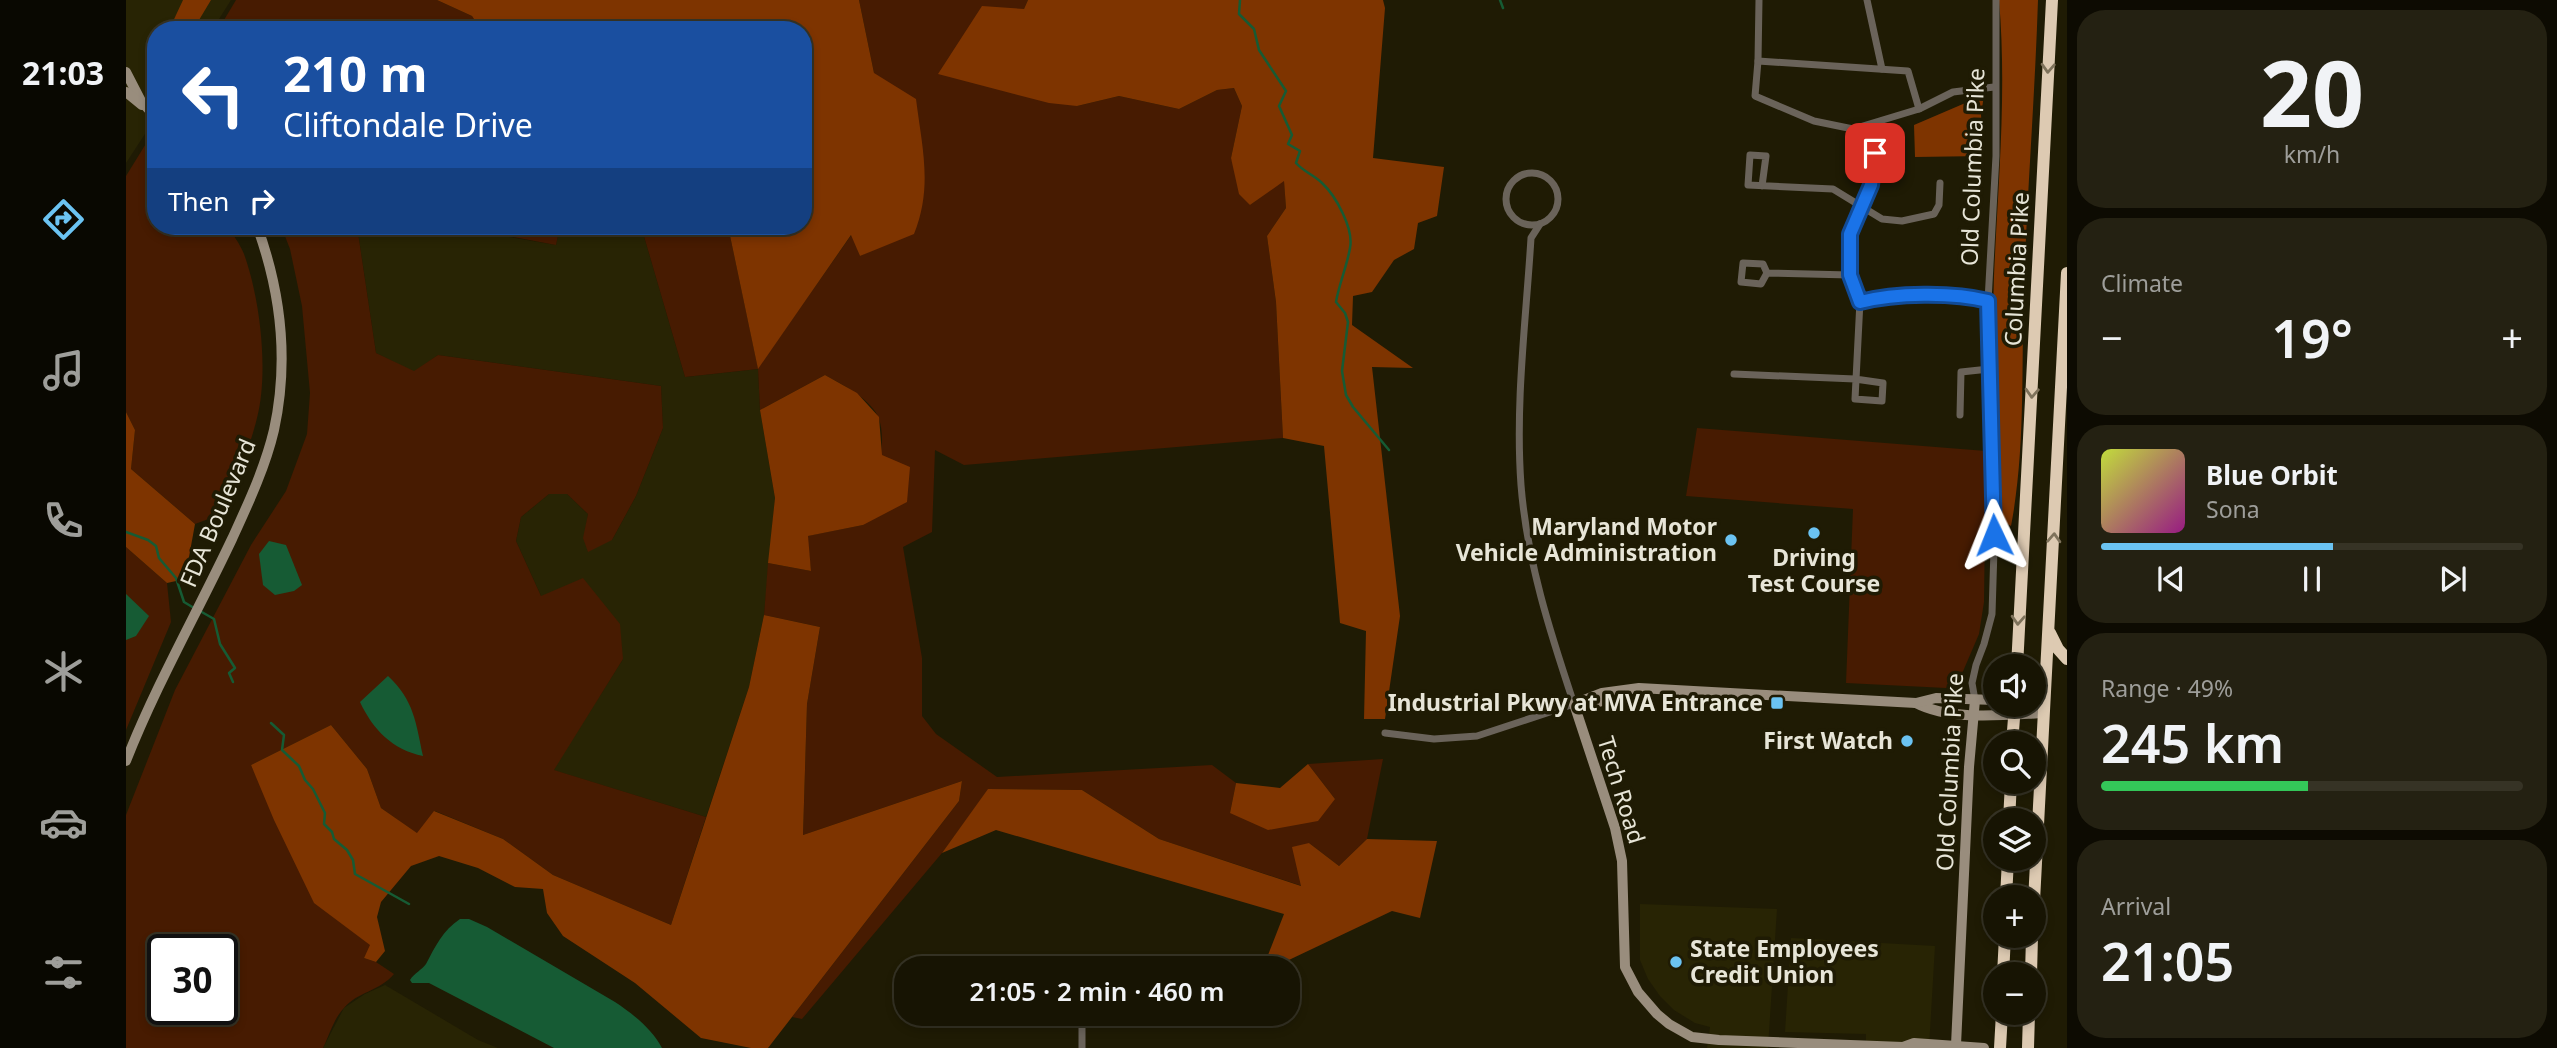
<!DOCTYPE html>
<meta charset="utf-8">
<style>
:root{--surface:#171403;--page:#242112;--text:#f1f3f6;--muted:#9e9e9a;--line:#363325;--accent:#6bc3f2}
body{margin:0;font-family:"Noto Sans",sans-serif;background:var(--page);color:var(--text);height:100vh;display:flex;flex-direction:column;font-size:26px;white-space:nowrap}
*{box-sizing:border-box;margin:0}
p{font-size:23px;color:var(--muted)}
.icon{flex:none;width:38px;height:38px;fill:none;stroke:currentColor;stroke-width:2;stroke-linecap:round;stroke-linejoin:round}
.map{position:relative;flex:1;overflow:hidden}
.details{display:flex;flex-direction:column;gap:10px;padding:10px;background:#0d0b02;width:490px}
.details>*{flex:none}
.hud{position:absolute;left:21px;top:21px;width:665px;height:214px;border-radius:28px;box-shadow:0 4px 10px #0003,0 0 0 2px var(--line);background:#1a4fa0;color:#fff;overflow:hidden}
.fabs{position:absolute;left:1857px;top:654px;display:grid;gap:14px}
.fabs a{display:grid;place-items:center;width:63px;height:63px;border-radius:50%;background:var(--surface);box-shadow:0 4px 10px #0003,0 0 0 2px var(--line);font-size:35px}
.speed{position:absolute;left:21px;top:934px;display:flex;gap:14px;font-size:35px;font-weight:700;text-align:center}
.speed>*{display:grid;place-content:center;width:91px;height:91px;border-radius:50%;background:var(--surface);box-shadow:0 4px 10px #0003,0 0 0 2px var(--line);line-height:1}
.speed .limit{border:4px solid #111;border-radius:10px;background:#fff;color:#111}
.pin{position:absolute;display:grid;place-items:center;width:60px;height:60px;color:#fff;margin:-30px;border-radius:14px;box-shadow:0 4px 10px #0006}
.me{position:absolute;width:77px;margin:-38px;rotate:358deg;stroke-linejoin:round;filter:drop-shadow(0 0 5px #0008)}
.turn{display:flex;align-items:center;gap:24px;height:147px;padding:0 21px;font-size:32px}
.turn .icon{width:91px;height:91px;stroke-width:2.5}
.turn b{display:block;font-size:49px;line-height:60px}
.then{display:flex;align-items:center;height:66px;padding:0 21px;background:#0003;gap:14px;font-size:26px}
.big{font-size:52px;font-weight:600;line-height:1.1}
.details .tile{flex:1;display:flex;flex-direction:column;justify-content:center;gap:10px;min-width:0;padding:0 24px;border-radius:28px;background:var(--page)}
.details .dial{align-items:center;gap:0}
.dial b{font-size:91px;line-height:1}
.song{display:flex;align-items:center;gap:21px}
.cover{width:84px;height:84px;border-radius:10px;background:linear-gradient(135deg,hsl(70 70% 55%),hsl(310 70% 35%))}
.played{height:7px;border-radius:4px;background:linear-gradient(90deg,var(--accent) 55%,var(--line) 55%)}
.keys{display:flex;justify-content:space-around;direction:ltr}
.heat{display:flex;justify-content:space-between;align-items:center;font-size:38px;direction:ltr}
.charge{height:10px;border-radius:5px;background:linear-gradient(90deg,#34c759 49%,var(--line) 0)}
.trip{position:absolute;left:768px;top:956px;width:406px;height:70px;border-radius:28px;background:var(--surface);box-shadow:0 4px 10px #0003,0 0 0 2px var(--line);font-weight:600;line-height:70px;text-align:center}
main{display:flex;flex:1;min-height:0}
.tab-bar{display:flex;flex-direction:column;width:126px;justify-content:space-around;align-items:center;background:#090801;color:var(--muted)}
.tab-bar .icon{width:49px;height:49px}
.tab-bar .active{color:var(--accent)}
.tab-bar b{font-size:32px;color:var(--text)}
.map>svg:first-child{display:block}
.built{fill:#282404}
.green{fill:#471b01;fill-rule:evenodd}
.forest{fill:#7e3400}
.water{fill:#165b34}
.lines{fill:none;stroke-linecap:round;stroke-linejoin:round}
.stream{stroke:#165b34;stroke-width:2.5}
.street{stroke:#6a635a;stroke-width:7}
.secondary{stroke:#998d7d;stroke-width:10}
.highway{stroke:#ddcab2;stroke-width:12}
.oneway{stroke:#7e725b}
.route-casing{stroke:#114b97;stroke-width:18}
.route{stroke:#1a73e8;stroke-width:12}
.poi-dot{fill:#6bc3f2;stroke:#1f1b04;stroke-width:2.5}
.labels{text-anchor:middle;stroke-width:7;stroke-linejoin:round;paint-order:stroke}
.street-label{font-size:23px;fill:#e7e5d7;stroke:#1f1b04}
.poi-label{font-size:23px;font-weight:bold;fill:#e7e5d7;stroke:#1f1b04;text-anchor:end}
</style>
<main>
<nav class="tab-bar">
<b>21:03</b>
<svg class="icon active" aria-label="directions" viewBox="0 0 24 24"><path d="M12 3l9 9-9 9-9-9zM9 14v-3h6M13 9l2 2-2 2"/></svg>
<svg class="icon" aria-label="music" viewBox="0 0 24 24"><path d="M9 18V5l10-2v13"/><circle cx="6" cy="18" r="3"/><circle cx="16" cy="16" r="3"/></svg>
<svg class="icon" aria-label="phone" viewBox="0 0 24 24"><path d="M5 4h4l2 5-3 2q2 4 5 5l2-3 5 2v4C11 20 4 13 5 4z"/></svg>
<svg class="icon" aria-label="climate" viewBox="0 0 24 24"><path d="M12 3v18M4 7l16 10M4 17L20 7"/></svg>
<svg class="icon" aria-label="car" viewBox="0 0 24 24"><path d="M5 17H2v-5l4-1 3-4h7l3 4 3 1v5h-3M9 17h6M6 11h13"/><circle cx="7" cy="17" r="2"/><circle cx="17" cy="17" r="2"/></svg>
<svg class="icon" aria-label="filters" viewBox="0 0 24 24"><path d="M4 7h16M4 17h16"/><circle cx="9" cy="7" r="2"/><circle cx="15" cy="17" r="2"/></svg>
</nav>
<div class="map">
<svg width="1941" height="1048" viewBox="0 0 1941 1048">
<rect width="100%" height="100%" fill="#1f1b04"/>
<g class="built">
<polygon points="0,0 105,0 86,30 30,30 30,117 0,163"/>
<polygon points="231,226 367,226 372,235 430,245 434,226 515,226 559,377 632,369 634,410 649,498 638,615 623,687 580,817 427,770 497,659 415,596 390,541 395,517 423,494 441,494 462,514 458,538 486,540 510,496 537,428 535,386 312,355 288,372 250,353"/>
<polygon points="1514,904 1651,909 1642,1048 1581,1048 1584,1027 1569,1023 1548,1010 1534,996 1522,979 1514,960"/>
<polygon points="1665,938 1809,946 1803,1048 1740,1048 1740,1034 1659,1032"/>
<polygon points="259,985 352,1040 372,1048 197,1048 218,1008 239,994"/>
</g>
<g class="green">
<polygon points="110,0 311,0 346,16 355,30 92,30"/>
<path d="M733 0H902L898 9 951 106 993 96 1053 109 1091 90 1108 88 1116 106 1105 158 1124 205 1158 180 1160 208 1141 236 1150 302 1157 438 838 465 809 450 806 532 777 547 796 658V716L810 734 871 777 1086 765 1110 783 1104 813 1209 799 1182 764 1257 759 1241 839 1213 866 1183 843 1176 886 1033 839 956 790 863 789 816 853 676 1019 666 1017 833 801 836 781 677 835 681 704 694 627 638 615 642 563 685 571 681 536 737 525C745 495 763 449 753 419 747 400 715 384 699 375L634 410 632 369 559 377 515 226H602L632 368 726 234 734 256 753 247 748 73Z"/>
<path d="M21 142 30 149V226H102C107 235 114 244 118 254 134 298 143 372 131 418 123 451 109 482 96 514L69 524 5 469 9 430 0 412V176Z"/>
<path d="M155 226H231L250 353 288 371 312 355 535 386 537 428 510 496 486 540 462 552 457 538 462 514 441 494H423L395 517 390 541 415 596 457 578 494 624 497 659 428 770 580 817 545 925 427 875 377 839 309 811 292 834 255 808 241 769 205 725 125 765 188 902 245 945 238 958 250 962 268 974C254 991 231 992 218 1008 208 1018 203 1036 197 1048H0V815L49 690 125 545 160 491 181 434 184 393 176 306 164 249ZM37 950H96V1010H37Z"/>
<polygon points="367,226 434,226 430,245 372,234"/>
<polygon points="1571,428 1860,451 1858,602 1853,634 1835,676 1820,688 1720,683 1727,509 1560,496"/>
<polygon points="0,547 41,583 45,622 0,730"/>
</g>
<g class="forest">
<polygon points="57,0 85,0 67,30 43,30"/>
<path d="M311 0H733L748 73 790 99C796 147 807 187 788 234L734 256 725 235 632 369 602 226H677V30H355L346 16Z"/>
<polygon points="902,0 1257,0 1259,8 1247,158 1318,167 1311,216 1292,223 1288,249 1268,260 1246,292 1227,296 1226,325 1287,368 1246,367 1274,616 1259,719 1238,719 1240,631 1214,623 1198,446 1157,438 1150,302 1141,236 1160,208 1158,181 1124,205 1113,194 1105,158 1116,106 1108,88 1091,90 1053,109 993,96 951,106 923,103 812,74 856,6 898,9"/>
<path d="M1873 0H1912C1909 96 1901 192 1898 287 1895 367 1900 448 1885 526L1874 520C1868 439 1865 357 1868 276 1872 184 1881 92 1873 0Z"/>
<polygon points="1858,95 1855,115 1858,156 1789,157 1788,125"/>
<polygon points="699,375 731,393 753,417 756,455 784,467 781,502 737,525 682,536 685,571 642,563 649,498 634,410"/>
<polygon points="0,412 9,430 5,469 69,524 59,579 41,583 0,547"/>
<polygon points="638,615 694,627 681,704 677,835 836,781 833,801 642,1048 625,1048 575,1038 509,983 437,936 421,913 417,889 389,887 352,868 313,856 285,866 255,902 251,917 259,951 250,962 238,958 244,945 188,903 148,820 125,765 205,725 241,769 255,808 291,833 308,811 377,839 427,875 545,925 623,687"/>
<polygon points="1182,764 1209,799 1192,821 1142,830 1104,813 1110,783 1154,788"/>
<polygon points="862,789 956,790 1033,839 1175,886 1166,847 1183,843 1213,866 1241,839 1311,841 1294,918 1266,911 1146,968 1137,968 1158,914 870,830 816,853"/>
</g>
<g class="water">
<polygon points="143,541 160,545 176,585 168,591 149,595 137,585 133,554"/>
<polygon points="0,594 23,616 10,636 0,640"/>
<path d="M262 676C288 700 290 723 297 756 267 750 247 730 234 702Z"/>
<path d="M334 919H343L361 927 489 1002C506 1013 527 1030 536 1048H428L303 983H286L284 980C288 973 296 970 300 964 309 947 317 930 334 919Z"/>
</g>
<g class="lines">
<g class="stream">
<path d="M1114 0 1113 14 1128 29 1133 50 1160 91 1153 106 1166 135 1162 144 1174 151 1170 163C1178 172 1188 175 1196 183 1210 196 1228 229 1224 248 1221 266 1213 284 1210 302L1219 313 1222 322 1216 371 1220 395 1227 407 1263 450"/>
<polyline points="1374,0 1377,8"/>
<polyline points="0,532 22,540 30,546 33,558 50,578 58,602 68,608"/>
<polyline points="74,611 88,619 94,644 109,668 103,673 107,682"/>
<polyline points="145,723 158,735 156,750 173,766 179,780 187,789 199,813 198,824 206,832 208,839 221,850 227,860 229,874 283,904"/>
</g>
<g class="street">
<polyline points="1633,0 1632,61 1629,96 1688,121 1727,129 1793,109 1827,92 1868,87"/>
<polyline points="1741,0 1756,69"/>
<polyline points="1632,61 1782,71 1793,109"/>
<circle cx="1406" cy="199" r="26"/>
<polyline points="1636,186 1640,156 1624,155 1622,185 1707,189 1756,219 1776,221 1808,214 1813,205 1814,183"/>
<polyline points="1641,273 1637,264 1617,263 1615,282 1635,284 1641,273 1724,275"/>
<path d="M1734 301C1769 293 1827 292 1862 301"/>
<polyline points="1608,374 1729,379 1757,383 1756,401 1729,399 1734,301 1724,275 1724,234 1744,185 1749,153"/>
<polyline points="1834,415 1835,372 1863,369"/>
<polyline points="1849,700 1846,683 1850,665 1858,644 1866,614 1868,549 1862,301 1870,156 1870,0"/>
<path d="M1259 733 1308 739 1351 736 1448 704C1424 632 1401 561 1395 485 1389 403 1400 320 1405 238L1414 224"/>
<polyline points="956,1048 956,1013"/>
</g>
<g class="secondary">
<polyline points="0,72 15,101 25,112"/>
<polyline points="0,92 16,105"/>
<path d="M1790 703C1824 721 1878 715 1917 713"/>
<polyline points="1448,704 1489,828 1496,861 1499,967 1512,992 1531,1014 1543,1024 1566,1037 1593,1040 1777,1047 1788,1043 1858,1048"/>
<polyline points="1448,704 1476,693 1513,688 1790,703 1810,698 1869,700"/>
<path d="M1448 704C1463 706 1477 703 1490 693"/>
<path d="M0 761C30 685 71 613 106 539 122 504 139 468 148 430 163 361 155 292 131 226"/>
<polyline points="1830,1045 1843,767 1849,700"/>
</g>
<g class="highway">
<polyline points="1924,633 1932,649 1941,659"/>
<polyline points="1891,667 1926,0"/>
<polyline points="1886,744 1889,705"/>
<polyline points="1883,821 1885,782"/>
<polyline points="1880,898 1882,859"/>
<polyline points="1908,901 1941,273"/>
<polyline points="1877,975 1879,936"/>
<polyline points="1905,975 1906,936"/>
<polyline points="1874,1048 1876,1013"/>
<polyline points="1902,1048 1903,1013"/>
</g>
</g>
<defs><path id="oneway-chevron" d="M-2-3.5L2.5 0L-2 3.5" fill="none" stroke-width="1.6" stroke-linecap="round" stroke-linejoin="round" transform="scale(1.75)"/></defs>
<g class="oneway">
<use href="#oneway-chevron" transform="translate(1922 68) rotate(93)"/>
<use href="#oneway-chevron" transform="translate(1906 393) rotate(93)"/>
<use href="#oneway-chevron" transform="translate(1928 538) rotate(-87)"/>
<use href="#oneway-chevron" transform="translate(1892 620) rotate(93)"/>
</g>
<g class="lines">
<g class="route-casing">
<path id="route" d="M1749 153 1745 185 1724 234V275L1734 302C1769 293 1827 292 1862 301L1868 535"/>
</g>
<use href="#route" class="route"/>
</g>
<g class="poi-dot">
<circle cx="1688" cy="533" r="7"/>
<circle cx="1605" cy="540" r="7"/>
<rect x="1644" y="696" width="14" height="14" rx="3.5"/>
<circle cx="1781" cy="741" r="7"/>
<circle cx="1550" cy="962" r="7"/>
</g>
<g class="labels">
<g class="street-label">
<text transform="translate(1847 167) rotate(-88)" y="8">Old Columbia Pike</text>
<text transform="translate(1891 269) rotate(-87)" y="8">Columbia Pike</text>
<text transform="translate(92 513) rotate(-67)" y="8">FDA Boulevard</text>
<text transform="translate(1824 772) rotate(-87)" y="8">Old Columbia Pike</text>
<text transform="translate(1495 790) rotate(73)" y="8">Tech Road</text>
</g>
<g class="poi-label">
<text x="1591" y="535">Maryland Motor<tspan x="1591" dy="26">Vehicle Administration</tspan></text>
<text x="1688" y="566" text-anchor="middle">Driving<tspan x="1688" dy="26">Test Course</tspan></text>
<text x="1637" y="711">Industrial Pkwy at MVA Entrance</text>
<text x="1767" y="749">First Watch</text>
<text x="1564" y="957" text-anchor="start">State Employees<tspan x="1564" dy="26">Credit Union</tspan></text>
</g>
</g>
</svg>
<div class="fabs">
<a><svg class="icon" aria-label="sound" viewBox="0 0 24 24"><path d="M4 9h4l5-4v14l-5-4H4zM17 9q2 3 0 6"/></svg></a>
<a><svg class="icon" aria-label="search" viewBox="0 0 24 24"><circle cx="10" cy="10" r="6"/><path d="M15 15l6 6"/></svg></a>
<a><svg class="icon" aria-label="layers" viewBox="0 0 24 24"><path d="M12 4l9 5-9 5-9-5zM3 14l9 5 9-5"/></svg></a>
<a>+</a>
<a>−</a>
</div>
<div class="speed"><div class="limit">30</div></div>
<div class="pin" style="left:1749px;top:153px;background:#d93025"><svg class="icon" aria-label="arrive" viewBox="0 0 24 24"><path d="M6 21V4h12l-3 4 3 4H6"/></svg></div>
<svg class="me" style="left:1868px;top:535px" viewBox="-20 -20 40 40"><path d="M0-17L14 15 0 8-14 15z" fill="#1a73e8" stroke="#fff" stroke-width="4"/></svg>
<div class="trip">21:05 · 2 min · 460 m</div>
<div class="hud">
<div class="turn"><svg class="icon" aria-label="left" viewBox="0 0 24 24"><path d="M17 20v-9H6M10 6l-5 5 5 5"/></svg><div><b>210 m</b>Cliftondale Drive</div></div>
<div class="then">Then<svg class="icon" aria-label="right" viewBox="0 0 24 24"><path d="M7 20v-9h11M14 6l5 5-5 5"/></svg></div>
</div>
</div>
<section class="details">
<div class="tile dial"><b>20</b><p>km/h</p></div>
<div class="tile"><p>Climate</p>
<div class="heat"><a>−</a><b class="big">19°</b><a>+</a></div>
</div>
<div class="tile">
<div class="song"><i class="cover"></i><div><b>Blue Orbit</b><p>Sona</p></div></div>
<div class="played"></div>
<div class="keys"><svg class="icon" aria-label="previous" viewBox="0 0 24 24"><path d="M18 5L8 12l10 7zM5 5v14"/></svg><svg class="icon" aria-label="pause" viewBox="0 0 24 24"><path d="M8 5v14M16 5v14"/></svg><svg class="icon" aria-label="next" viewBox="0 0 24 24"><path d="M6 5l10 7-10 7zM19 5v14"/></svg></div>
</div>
<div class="tile"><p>Range · 49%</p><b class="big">245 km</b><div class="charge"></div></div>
<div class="tile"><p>Arrival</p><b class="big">21:05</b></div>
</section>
</main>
